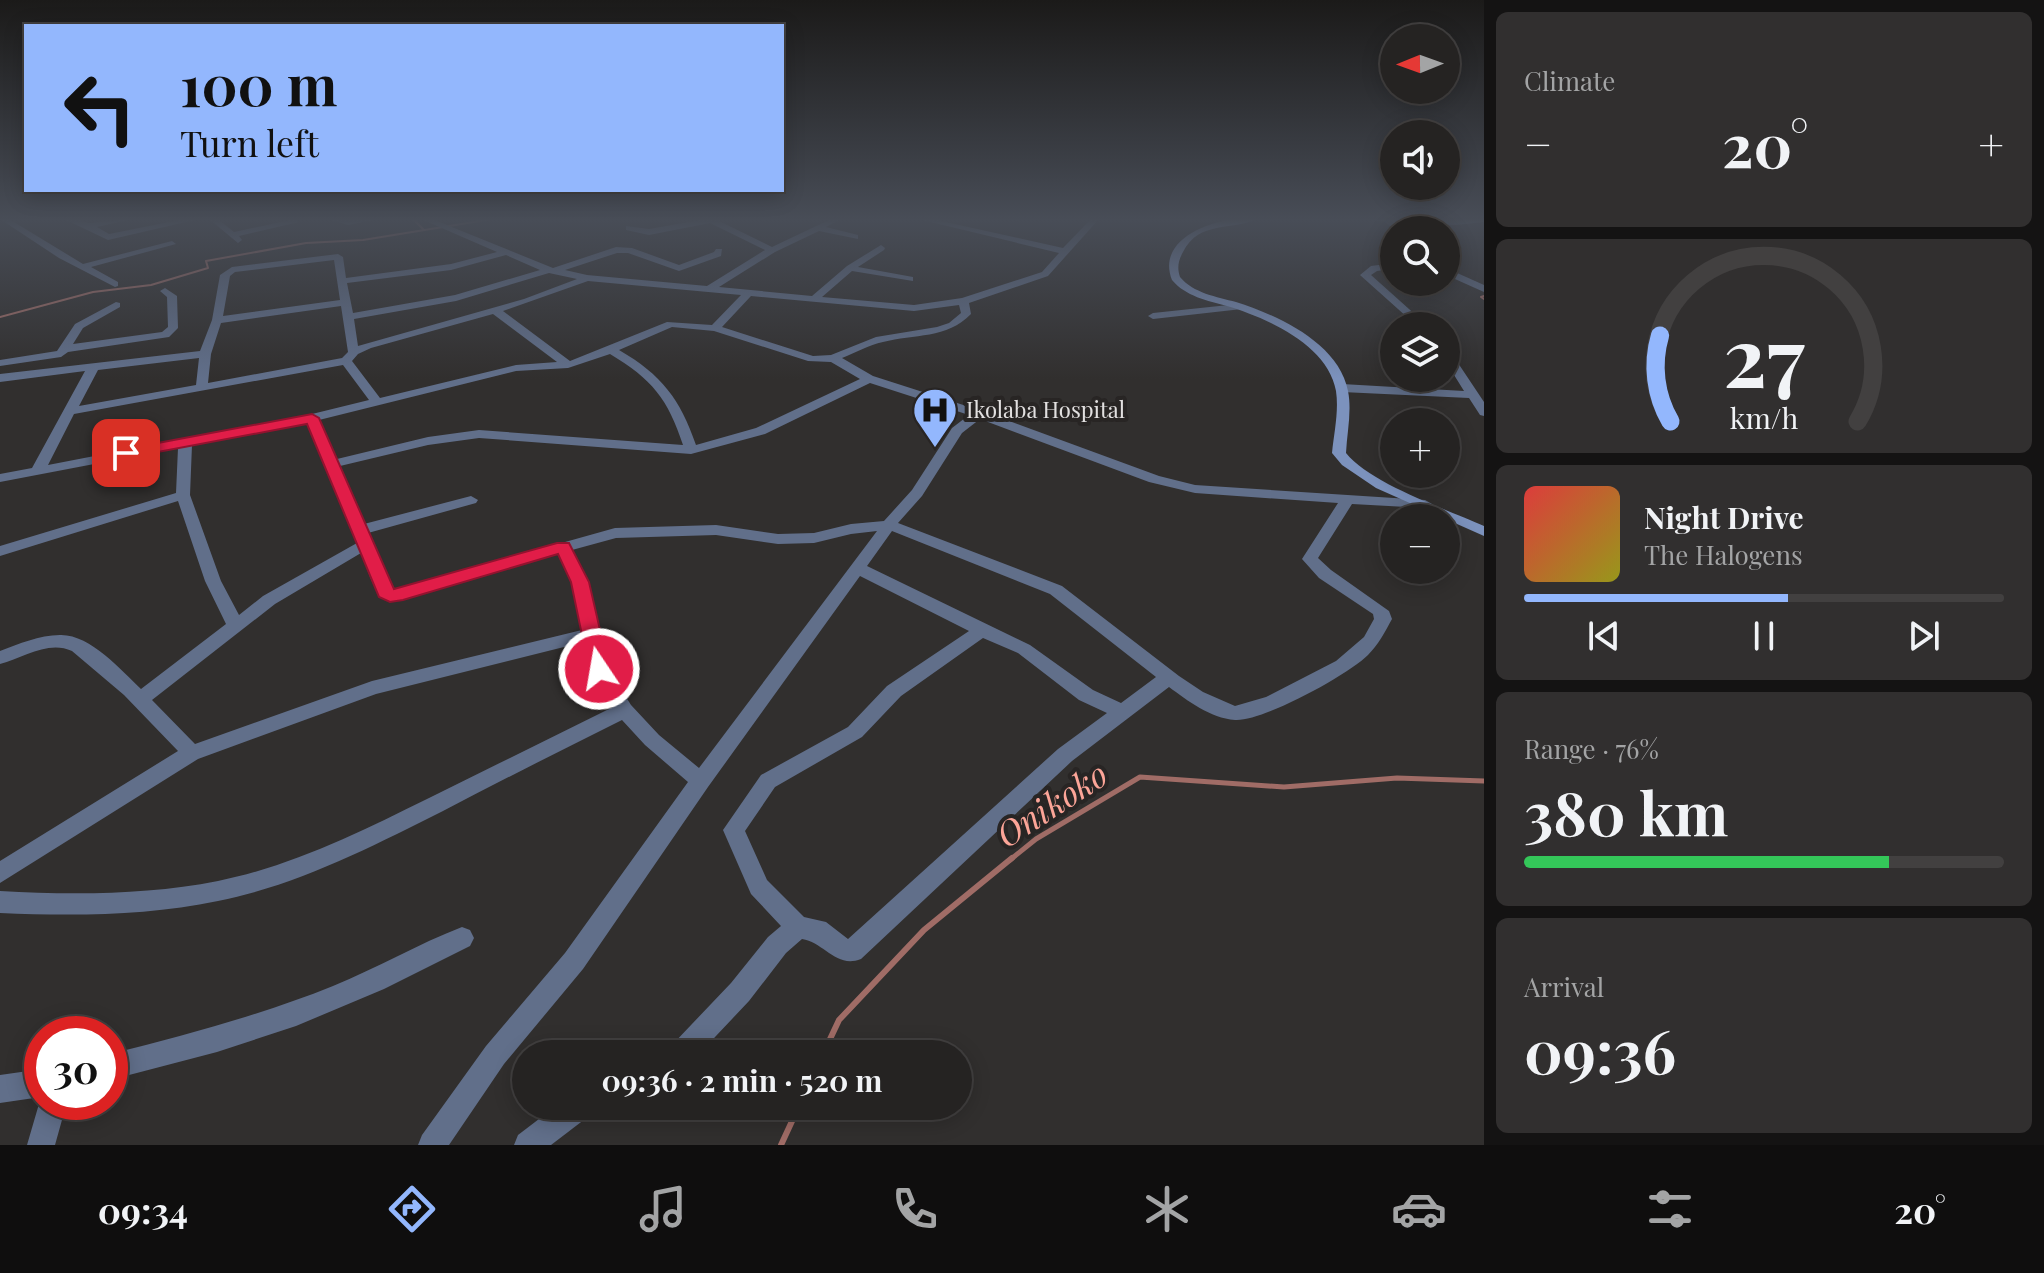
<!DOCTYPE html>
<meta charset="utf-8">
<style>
:root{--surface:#252322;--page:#312f2f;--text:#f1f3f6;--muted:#a3a4a5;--line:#424040;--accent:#93b7fd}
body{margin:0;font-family:"Playfair Display",serif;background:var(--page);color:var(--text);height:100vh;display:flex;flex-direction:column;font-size:30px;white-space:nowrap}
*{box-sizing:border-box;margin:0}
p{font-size:26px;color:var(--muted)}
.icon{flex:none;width:44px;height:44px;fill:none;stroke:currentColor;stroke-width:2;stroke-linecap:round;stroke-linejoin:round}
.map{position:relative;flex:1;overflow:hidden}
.sheet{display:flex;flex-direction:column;gap:12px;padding:12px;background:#141313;width:560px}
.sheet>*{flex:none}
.top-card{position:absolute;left:24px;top:24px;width:760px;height:168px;border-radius:0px;box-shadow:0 4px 20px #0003,0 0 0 2px var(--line);background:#93b7fd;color:#111;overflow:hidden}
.needle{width:52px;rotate:269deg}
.fabs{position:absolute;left:1380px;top:24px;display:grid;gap:16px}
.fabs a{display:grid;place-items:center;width:80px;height:80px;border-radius:50%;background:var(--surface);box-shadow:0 4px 20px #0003,0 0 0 2px var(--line);font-size:40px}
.speed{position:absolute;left:24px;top:1016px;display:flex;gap:16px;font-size:40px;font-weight:700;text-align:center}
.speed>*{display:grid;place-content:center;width:104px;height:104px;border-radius:50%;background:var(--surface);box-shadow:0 4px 20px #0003,0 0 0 2px var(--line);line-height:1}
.speed .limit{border:12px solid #d22;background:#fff;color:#111}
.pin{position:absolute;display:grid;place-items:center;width:68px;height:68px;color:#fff;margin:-34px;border-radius:16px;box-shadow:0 4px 12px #0006}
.me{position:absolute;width:88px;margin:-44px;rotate:348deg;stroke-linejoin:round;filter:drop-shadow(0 0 6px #0008)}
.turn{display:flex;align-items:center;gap:28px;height:168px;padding:0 24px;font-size:36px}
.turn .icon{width:104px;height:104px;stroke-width:2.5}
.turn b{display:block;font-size:56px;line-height:68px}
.big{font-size:60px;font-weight:700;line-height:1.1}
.sheet .widget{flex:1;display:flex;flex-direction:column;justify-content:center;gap:12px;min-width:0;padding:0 28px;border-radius:12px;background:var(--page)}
.sheet .dial{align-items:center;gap:0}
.dial svg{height:208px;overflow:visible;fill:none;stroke:var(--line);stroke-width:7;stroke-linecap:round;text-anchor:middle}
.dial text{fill:var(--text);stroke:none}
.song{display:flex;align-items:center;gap:24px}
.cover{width:96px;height:96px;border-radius:12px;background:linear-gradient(135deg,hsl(0 70% 55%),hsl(60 70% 35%))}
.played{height:8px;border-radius:4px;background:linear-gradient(90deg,var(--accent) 55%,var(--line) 55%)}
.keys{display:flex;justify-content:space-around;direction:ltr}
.heat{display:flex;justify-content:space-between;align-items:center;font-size:44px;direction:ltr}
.charge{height:12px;border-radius:6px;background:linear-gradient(90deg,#34c759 76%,var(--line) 0)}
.trip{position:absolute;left:512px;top:1040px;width:460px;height:80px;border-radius:40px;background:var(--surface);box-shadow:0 4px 20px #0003,0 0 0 2px var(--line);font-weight:700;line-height:80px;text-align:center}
.dock{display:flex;height:128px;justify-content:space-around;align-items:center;background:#0f0e0e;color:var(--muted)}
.dock .icon{width:56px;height:56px}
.dock .current{color:var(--accent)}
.dock b{font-size:36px;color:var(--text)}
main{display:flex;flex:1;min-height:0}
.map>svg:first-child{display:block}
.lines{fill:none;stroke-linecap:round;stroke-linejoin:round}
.stream-far2{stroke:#a06c66;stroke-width:2}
.stream-far1{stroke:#a06c66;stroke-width:5}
.stream{stroke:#a06c66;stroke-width:6}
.street{fill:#616f8a;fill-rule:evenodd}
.secondary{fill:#7c92bd;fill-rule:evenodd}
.route{fill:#e11d48;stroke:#92132f;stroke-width:2}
.labels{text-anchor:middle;stroke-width:8;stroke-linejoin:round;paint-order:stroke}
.far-poi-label{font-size:22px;fill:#e2e0e0;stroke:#282524;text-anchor:start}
.near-water-label{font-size:34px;font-style:italic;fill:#fca598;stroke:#282524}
</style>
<main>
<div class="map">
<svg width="1484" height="1145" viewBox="0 0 1484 1145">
<rect width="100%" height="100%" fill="#312f2e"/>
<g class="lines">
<g class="stream-far2">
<polyline points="413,219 424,230"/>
<polyline points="1484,296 1481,297 1484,299"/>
<polyline points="0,317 93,292 151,285 208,268 206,261 306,243 363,240 492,219"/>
</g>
<polyline class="stream-far1" points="1010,860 1036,839 1140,777 1284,787 1397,778 1484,781"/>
<g class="stream">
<polyline points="823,1054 839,1020 924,930 1012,858"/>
<polyline points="781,1145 799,1106"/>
</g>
<g class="street">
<polygon points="0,219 9,219 83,264 172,241 176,244 91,267 118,282 118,286 115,287 59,258"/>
<polygon points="64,219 75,219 89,223 132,219 97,227 109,234 184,219 199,219 108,240"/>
<polygon points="209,219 218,219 234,232 295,219 299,222 239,236 242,240 238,243"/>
<polygon points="327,219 378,219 348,225"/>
<path d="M421 219H432L553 268 616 247 632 248 679 265 714 252 716 249H722L721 256 679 271 628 253H617L565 270 587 275 707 286 765 250 710 223 649 235 626 230V226L649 229 706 219H722L719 221 772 247 831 219H841L826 227 858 235V239L819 231 775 252 719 287 812 296 847 266 881 245 885 248 884 250 858 267 913 277V281L852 271 822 297 914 305 962 298 1042 272 1059 253 918 219H932L1063 248 1091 219H1099L1048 276 969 303 971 314C947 339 914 334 883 342 869 345 855 353 842 358L873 376 982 411 1159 476 1195 485 1425 500 1432 504 1425 508 1352 504 1318 558 1331 570 1389 611 1392 619C1385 632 1378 645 1368 655 1348 675 1262 722 1235 720 1210 718 1188 701 1169 687L1072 761 861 959C836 969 824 942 802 939L786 953 749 1001 699 1054H668L672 1045 731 983 768 937 781 926 751 894 723 830 761 775 848 727 887 686 969 631 860 576 708 787 583 969 504 1064 449 1145H418L422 1135 486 1046 565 953 688 782 645 745 622 720C562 750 502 780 443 811 371 847 298 885 218 901 147 916 72 916 0 913V891C72 895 147 895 218 881 292 866 360 832 427 799 489 768 551 738 613 707L590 669 584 642 376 694 198 759 0 883V861L178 751 124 695 72 651C48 640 23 658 0 664V651C19 644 39 635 60 635 90 634 121 670 141 689L226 624 205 581 178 501 0 556V546L176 493 178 448 0 482V474L32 468 85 371 0 382V374L200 351 212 320 220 275 232 267 338 254 343 257 346 278 451 264 497 252ZM506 255 540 270 455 295 353 313 347 283 451 270ZM334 260 340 300 223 316 230 276 235 272ZM549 273 577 279 524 299 358 346 354 319 456 301ZM588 281 741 295 712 325 667 322 570 361 503 311ZM751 296 914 311 959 305 961 313 949 323 937 327 876 337 831 355 813 356 722 327ZM341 306 348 352 342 358 208 383 211 354 221 323ZM493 314 557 362 516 365 380 398 352 361 358 354 371 348ZM672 327 714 331 808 361 831 362 860 379 756 428 696 445C680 399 662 375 619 350ZM610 354C652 379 668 399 683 445L479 430 428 437 337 459 319 420 516 371 568 368ZM199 358 196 385 79 406 98 370ZM343 365 369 400 312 414 48 465 74 414ZM870 383 969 415 952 428 912 490 884 521 851 524 814 533 778 534 716 525 615 528 393 590 368 533 476 503 478 500 471 496 364 524 340 466 428 445 479 438 691 454 765 434ZM980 419 1149 482 1195 493 1338 503 1302 559 1319 578 1373 614 1374 619 1364 637 1336 661 1266 697 1235 706 1203 692 1179 676 1062 586 898 523 922 496 962 433ZM308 423 357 543 263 596 239 615 221 581 190 495 192 445ZM877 531 699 768 659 735 631 705 608 669 588 582 572 550 616 538 716 535 778 544 814 543 851 534ZM892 531 1050 594 1156 677 1121 703 1093 690 1030 645 867 566ZM361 553C368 569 373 595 390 601L558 554 572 582 582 630 372 681 195 744 152 700 275 604ZM983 638 1018 653 1079 700 1107 713 1058 749 848 939 826 922 804 917 767 880 745 831 775 787 862 737 901 696Z"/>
<polygon points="1381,219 1390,219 1405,230 1395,230"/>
<polygon points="1394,263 1394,269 1377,271 1371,275 1428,326 1417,326 1360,275 1371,266"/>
<polygon points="1446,268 1484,285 1484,292 1446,275"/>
<polygon points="165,288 177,296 178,328 169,337 68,352 61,357 0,366 0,360 57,351 75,324 116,302 120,303 120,307 83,328 73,344 162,332 168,327 167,297 160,291"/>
<polygon points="1238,304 1242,305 1242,309 1153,319 1148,316 1153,313"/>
<polygon points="1446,350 1450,351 1484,402 1484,416 1480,415 1469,398 1342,392 1336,388 1342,384 1464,391 1446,362"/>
<path d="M462 927 470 930 474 938 470 946 384 989 296 1026 217 1052 110 1080V1054C186 1035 261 1015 333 986 377 968 418 944 462 927Z"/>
<polygon points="42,1069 42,1102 67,1102 55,1145 27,1145 41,1097 0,1103 0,1075"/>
<polygon points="556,1106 593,1106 589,1116 551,1145 514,1145 518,1135"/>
</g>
<g class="secondary">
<path d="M1233 219H1257C1232 231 1199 220 1183 252 1178 261 1177 268 1180 277 1193 293 1217 297 1236 302 1277 315 1339 343 1348 391 1352 411 1347 432 1346 453 1371 484 1446 509 1484 526V536L1376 488 1342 465 1332 453C1334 433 1339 411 1336 391 1328 345 1267 318 1227 306 1208 301 1185 296 1172 280 1157 242 1204 223 1233 219Z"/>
<polygon points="1374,219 1484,219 1484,222 1455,225 1378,221"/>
</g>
</g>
<linearGradient id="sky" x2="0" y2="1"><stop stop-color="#1b1a19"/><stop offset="0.58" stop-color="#484d57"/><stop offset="1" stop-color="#484d57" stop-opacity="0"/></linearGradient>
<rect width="1484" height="379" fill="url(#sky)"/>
<polygon class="route" points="312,414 319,418 394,589 557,543 569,543 589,582 609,669 606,674 592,674 589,669 571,582 558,554 403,600 390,602 379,597 307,424 126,458 119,453 126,449"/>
<defs>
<g id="hospital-pin" transform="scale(2.3)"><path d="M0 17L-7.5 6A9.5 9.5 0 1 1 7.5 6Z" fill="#93b7fd" stroke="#282524"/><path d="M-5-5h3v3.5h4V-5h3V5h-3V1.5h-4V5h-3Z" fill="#111"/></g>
</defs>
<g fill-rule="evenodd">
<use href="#hospital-pin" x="935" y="410"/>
</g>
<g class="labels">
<g class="far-poi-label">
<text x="966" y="418">Ikolaba Hospital</text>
</g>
<g class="near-water-label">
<text transform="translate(1052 805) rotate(-33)" y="12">Onikoko</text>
</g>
</g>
</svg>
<div class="fabs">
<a><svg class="needle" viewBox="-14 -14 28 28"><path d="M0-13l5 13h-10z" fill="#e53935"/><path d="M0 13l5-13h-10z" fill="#a3a4a5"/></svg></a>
<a><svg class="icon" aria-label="sound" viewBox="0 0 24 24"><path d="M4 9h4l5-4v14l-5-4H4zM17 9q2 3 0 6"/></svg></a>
<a><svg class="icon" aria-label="search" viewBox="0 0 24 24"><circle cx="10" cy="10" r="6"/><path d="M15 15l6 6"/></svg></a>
<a><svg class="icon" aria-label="layers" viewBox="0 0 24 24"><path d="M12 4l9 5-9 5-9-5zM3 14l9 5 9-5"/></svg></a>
<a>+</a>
<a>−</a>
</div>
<div class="speed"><div class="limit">30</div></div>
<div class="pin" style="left:126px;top:453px;background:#d93025"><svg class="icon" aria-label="arrive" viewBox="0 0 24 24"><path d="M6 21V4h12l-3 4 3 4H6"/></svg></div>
<svg class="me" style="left:599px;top:669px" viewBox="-20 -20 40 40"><circle r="17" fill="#e11d48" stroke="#fff" stroke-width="3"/><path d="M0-11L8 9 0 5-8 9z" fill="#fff"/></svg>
<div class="trip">09:36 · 2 min · 520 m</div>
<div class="top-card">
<div class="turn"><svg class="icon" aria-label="left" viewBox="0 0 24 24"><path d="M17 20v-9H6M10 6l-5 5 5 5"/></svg><div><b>100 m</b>Turn left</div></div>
</div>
</div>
<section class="sheet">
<div class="widget"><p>Climate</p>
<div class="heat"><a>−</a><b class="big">20°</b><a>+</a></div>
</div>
<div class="widget dial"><svg viewBox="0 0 100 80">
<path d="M14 69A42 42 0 1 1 86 69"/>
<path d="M14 69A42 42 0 0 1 10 36" stroke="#93b7fd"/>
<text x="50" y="56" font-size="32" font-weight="700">27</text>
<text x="50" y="72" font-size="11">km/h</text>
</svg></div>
<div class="widget">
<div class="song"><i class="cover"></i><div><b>Night Drive</b><p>The Halogens</p></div></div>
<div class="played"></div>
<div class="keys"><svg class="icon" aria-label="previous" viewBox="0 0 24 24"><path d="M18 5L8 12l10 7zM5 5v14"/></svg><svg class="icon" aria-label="pause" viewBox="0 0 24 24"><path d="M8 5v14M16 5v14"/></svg><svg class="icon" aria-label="next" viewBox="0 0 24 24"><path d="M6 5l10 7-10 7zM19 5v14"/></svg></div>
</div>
<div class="widget"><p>Range · 76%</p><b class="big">380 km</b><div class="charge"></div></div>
<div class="widget"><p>Arrival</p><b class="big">09:36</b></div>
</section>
</main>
<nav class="dock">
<b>09:34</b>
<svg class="icon current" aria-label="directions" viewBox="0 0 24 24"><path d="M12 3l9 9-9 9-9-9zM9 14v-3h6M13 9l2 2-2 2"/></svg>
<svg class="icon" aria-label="music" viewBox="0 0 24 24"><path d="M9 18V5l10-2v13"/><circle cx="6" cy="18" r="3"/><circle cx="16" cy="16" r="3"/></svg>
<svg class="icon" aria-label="phone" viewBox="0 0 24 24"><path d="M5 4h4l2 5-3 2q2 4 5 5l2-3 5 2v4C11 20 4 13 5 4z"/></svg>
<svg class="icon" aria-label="climate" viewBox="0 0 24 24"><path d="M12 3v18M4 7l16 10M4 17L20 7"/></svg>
<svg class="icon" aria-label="car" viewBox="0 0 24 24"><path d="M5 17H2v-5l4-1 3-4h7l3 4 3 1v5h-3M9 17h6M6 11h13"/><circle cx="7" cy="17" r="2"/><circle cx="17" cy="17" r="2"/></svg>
<svg class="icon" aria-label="filters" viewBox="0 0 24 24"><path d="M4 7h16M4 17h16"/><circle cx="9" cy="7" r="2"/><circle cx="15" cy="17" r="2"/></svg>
<b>20°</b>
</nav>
